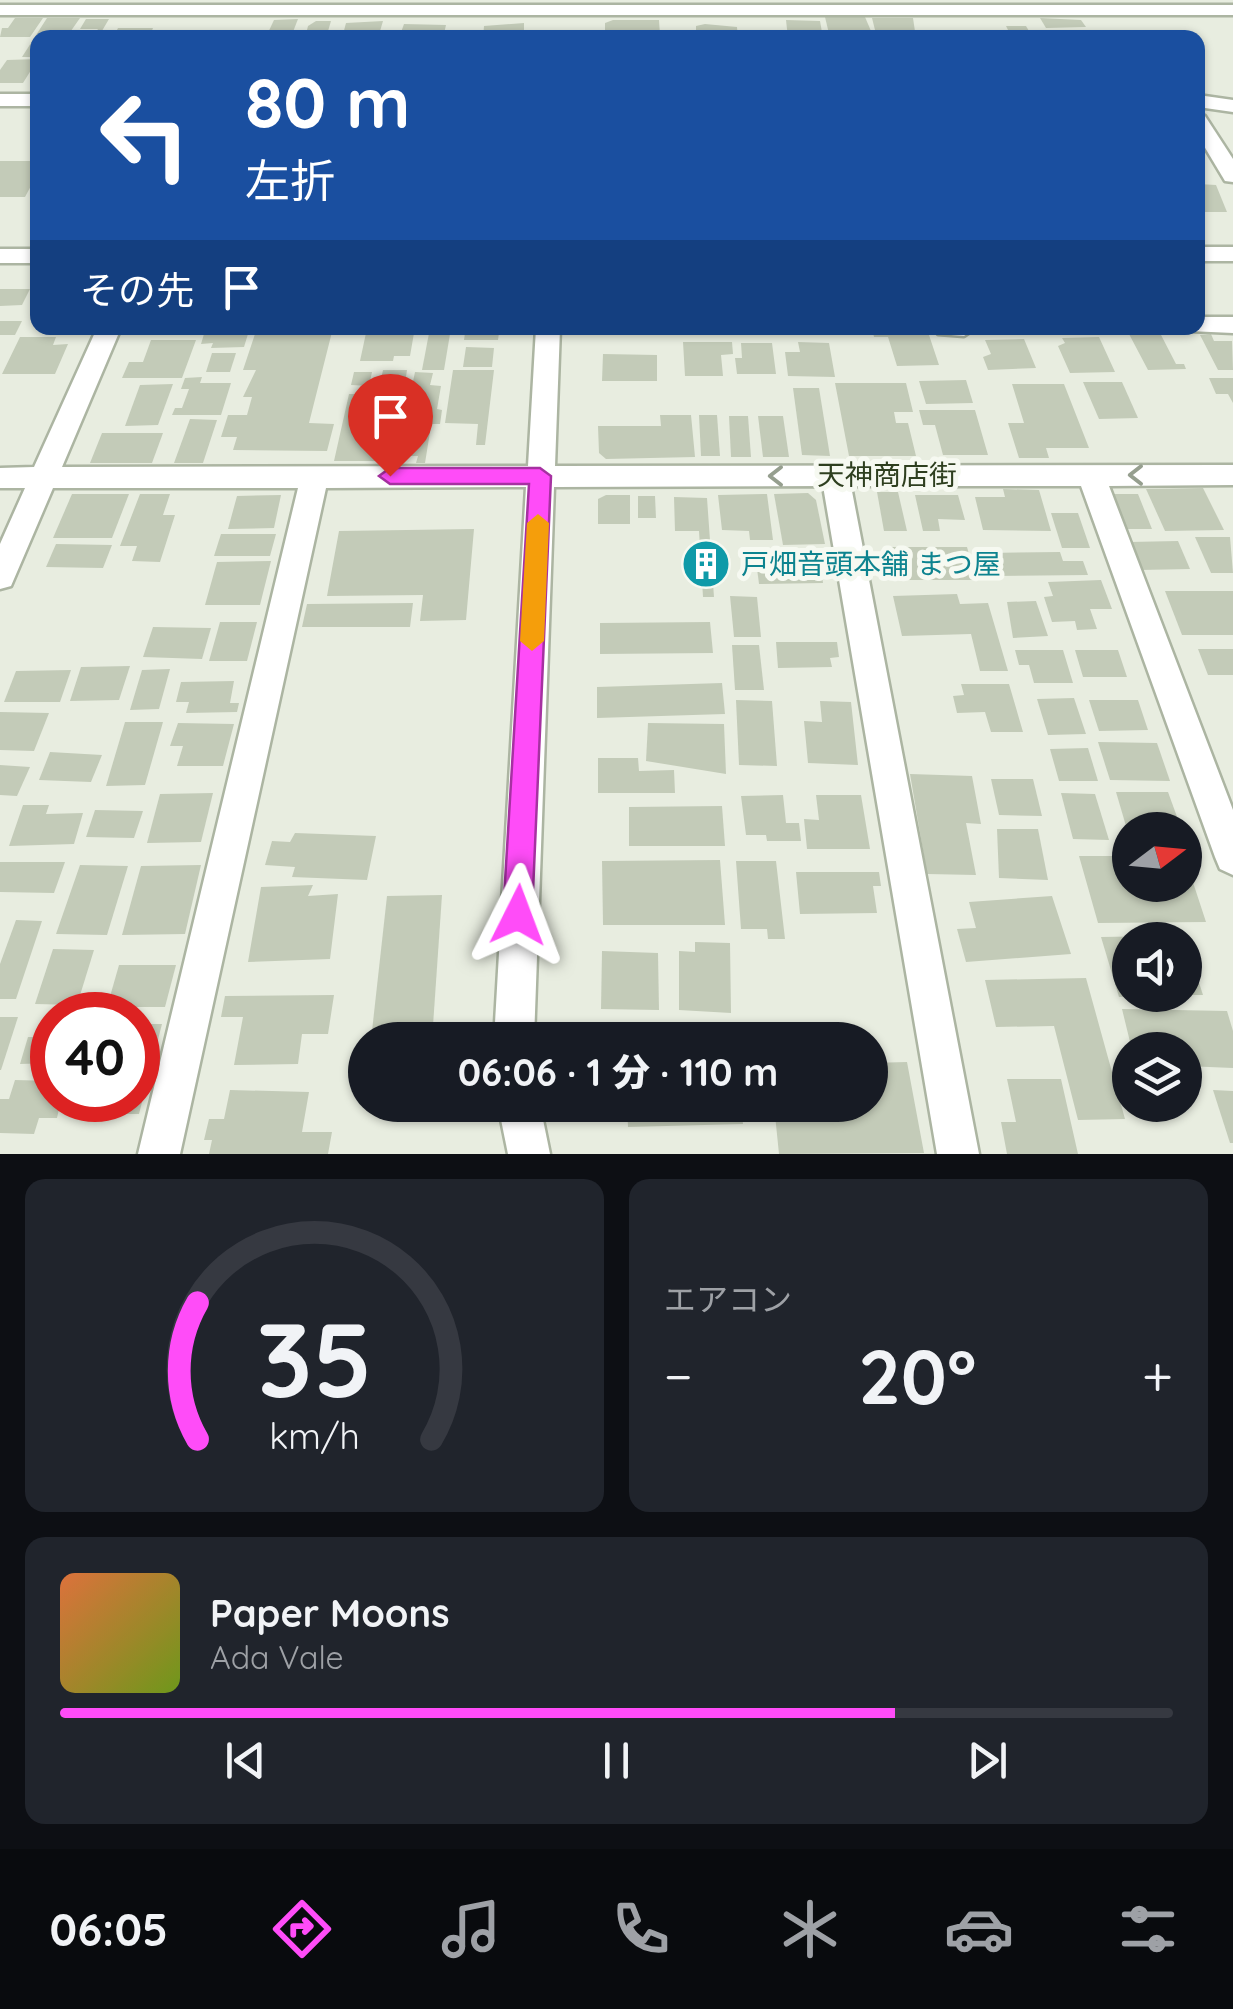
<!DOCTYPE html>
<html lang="ja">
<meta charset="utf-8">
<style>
:root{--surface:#171b24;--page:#20242c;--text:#f1f3f6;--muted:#9ea1a6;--line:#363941;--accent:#ff4cf8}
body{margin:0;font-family:Quicksand,"Noto Sans JP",sans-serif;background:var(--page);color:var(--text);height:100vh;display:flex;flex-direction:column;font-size:38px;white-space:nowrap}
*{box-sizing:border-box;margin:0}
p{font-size:32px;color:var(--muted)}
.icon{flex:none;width:55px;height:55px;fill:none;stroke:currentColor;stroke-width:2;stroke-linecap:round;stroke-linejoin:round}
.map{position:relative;height:1154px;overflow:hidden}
.panel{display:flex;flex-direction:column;gap:25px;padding:25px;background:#0d0f14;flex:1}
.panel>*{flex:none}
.hud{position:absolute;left:30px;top:30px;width:1175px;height:305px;border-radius:20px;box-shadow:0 2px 8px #0004;background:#1a4fa0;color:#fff;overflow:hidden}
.needle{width:65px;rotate:74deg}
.buttons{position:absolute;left:1112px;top:812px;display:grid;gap:20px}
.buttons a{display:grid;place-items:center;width:90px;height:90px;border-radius:50%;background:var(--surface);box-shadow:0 2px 8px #0004;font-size:50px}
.speed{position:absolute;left:30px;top:992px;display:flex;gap:20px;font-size:50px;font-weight:700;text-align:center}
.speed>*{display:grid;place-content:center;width:130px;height:130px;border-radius:50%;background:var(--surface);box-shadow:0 2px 8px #0004;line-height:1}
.speed .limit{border:15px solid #d22;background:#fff;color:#111}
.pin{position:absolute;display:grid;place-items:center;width:85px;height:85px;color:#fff;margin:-102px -42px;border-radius:50% 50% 50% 0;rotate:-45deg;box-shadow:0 0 10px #0007}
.pin .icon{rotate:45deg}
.me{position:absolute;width:110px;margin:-55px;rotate:3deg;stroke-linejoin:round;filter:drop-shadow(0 0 8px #0008)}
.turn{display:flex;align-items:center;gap:35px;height:210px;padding:0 50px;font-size:45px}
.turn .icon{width:130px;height:130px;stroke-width:2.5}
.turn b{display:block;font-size:70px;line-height:85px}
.then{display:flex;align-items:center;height:95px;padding:0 50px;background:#0003;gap:20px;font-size:38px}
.big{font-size:75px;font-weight:800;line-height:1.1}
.panel .tile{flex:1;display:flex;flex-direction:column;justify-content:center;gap:15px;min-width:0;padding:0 35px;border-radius:20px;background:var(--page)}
.panel .dial{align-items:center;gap:0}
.dial svg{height:260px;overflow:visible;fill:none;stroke:var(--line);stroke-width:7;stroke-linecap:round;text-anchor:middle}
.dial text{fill:var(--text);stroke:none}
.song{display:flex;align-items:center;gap:30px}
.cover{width:120px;height:120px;border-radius:15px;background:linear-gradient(135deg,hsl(20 70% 55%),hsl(80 70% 35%))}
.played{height:10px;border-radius:5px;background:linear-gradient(90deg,var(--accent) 75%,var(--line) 75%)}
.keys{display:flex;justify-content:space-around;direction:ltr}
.heat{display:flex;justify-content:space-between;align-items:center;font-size:55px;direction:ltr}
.panel .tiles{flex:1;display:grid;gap:25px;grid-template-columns:1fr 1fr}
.tile:last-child{grid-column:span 2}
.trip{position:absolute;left:348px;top:1022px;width:540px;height:100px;border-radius:50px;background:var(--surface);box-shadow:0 2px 8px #0004;font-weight:800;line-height:100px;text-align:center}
.dock{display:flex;height:160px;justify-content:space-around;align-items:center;background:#090b0e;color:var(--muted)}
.dock .icon{width:70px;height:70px}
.dock .on{color:var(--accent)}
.dock b{font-size:45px;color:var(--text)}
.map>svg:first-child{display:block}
.building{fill:#c3cbb8}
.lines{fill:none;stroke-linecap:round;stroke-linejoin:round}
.minor-casing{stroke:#acb5a2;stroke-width:5}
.minor{fill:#fff;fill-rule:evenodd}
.oneway{stroke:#969f8f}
.route{fill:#ff4cf8;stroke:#a631a1;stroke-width:2.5}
.slow{fill:#f59e0b}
.labels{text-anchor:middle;stroke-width:10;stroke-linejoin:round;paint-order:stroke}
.street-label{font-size:28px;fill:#2e3f1f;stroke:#f6f9f1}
.culture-label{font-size:28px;fill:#0d838f;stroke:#f6f9f1;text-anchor:start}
</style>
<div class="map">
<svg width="1233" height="1154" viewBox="0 0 1233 1154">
<rect width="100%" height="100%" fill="#e8ede0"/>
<g class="building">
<polygon points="825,17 865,17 874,38 830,38"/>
<polygon points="15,18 43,18 30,37 0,37 2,28 8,28"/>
<polygon points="47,18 80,18 66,38 38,38 38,57 22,57"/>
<polygon points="872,18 913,18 916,38 877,38"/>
<polygon points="1040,18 1081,20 1086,27 1046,28"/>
<polygon points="86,19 109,19 99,36 93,36 98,29 80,29"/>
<polygon points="298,19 291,37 266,37 274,20"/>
<polygon points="613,20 659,20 660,35 605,38 605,23"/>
<polygon points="786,20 820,21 823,38 788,38"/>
<polygon points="316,21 331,21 326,38 305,38 308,26"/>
<polygon points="383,21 378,38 342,38 346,23"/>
<polygon points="524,23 524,38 483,38 484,26"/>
<polygon points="404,24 446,25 443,38 399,38"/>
<polygon points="705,24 737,27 738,38 696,38 696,26"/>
<polygon points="1006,26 1026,26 1033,38 1012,38"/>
<polygon points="118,28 153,28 149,38 113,38"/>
<polygon points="38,59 23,83 0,83 0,70 7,60"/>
<polygon points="0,161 38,161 38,173 25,197 0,197"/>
<polygon points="1198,184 1216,185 1227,212 1198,212"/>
<polygon points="0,289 30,289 22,305 0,306"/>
<polygon points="0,321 22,321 15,335 0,335"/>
<polygon points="257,328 333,328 309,423 334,424 327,451 233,450 237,437 221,437 228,415 247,415 252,397 243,397 256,370 243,370"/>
<polygon points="430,328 451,328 444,370 422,370"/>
<polygon points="872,328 928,332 939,365 897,366 888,337 874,337"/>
<polygon points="366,333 414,333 410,356 394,356 393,361 360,361"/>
<polygon points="465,333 499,333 498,340 464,340"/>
<polygon points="1160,333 1176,364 1184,364 1186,369 1148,370 1129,334"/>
<polygon points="204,334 248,334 244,347 211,348 213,343 201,344"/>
<polygon points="1211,334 1214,341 1232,341 1233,370 1218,370 1200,335"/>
<polygon points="20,337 56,337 53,345 68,344 55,374 2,374"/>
<polygon points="1099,337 1115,372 1070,373 1058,346 1065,343 1062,338"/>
<polygon points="1024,339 1036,368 988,370 983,357 991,354 985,340"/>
<polygon points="151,340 196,340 182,378 122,378 129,362 143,362"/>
<polygon points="683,342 732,342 733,354 721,355 723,376 685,376"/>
<polygon points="798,342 829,343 835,377 788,376 785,352 800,352"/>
<polygon points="741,343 772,343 776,374 737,374 735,358 742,358"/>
<polygon points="466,347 494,348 492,367 463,367"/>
<polygon points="212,353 236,353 230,372 206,372"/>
<polygon points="603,354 657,355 657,381 602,381"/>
<polygon points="383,370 407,370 403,396 389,396 390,389 379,389"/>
<polygon points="453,370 494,370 485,445 476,445 478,424 445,423"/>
<polygon points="354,372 372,372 369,386 351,385"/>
<polygon points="415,372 433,373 430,385 441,386 437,409 442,410 440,424 404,424"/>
<polygon points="202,377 200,383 231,383 221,415 172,415 175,408 182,408 189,389 181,389 185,378"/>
<polygon points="1209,378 1233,378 1233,403 1228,394 1216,394"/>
<polygon points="966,380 973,403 926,404 919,381"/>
<polygon points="1083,382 1122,382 1138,418 1099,419"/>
<polygon points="835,383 906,383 913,412 894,412 896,423 908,423 916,456 849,456"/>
<polygon points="173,384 158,425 125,426 140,385"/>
<polygon points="1012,384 1064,384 1089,448 1046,448 1049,458 1019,458 1008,423 1024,423"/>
<polygon points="793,388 819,388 830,456 802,455"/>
<polygon points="349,394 374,394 372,405 401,405 391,461 334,461"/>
<polygon points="919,410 975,410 988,455 943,455 935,425 923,425"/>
<polygon points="660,415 691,415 695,457 606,459 599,453 598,426 661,426"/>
<polygon points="699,415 717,415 720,456 701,456"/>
<polygon points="729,416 748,416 751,457 731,457"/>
<polygon points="758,416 783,416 789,457 763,457"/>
<polygon points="190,419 217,420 203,463 174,463"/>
<polygon points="405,427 430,432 425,463 416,463 418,456 400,456"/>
<polygon points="102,433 163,433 152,463 90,463"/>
<polygon points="1203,488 1224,530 1165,531 1146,489"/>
<polygon points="1003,489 1039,490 1051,531 983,530 975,497 1005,497"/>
<polygon points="877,492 898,492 907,531 884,531"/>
<polygon points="808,493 816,500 825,544 783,545 774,494"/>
<polygon points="72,494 129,494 112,538 53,538"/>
<polygon points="140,494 170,494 163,515 175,515 160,562 132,561 137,546 120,546"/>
<polygon points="767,494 773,540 750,540 749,531 722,530 718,495"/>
<polygon points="1111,494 1138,494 1152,529 1124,529"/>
<polygon points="281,495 274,528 228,529 237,496"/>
<polygon points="606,495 630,495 630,524 598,524 598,499"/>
<polygon points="915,495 958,495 965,520 938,519 940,531 923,531"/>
<polygon points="638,496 655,496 656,518 638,518"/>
<polygon points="674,497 707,498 714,597 703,597 699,531 675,531"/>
<polygon points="1051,513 1078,513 1090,548 1062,548"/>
<polygon points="474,529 466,620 420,621 423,595 327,596 339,531"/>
<polygon points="221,534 276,534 270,556 214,556"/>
<polygon points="1195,537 1230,537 1233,573 1211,573"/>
<polygon points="1178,541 1190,569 1140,570 1129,542"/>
<polygon points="56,544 112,545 103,568 46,567"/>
<polygon points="891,547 967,547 976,580 881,580 877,556 894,556"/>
<polygon points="1060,552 1063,561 1083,561 1088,575 994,576 987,553"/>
<polygon points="755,553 819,553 823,583 759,584"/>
<polygon points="271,561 260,605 205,605 217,562"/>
<polygon points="1101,580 1112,609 1090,609 1097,629 1077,630 1075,621 1052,622 1044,597 1053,596 1048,582"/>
<polygon points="1165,591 1233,591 1233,635 1182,635"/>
<polygon points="957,594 960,604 988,603 1008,671 980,671 971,634 902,636 893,596"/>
<polygon points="730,596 757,597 761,637 734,637"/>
<polygon points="1036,601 1048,636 1013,638 1007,602"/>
<polygon points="413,603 410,627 302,627 307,604"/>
<polygon points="220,622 257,622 247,661 209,661"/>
<polygon points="710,622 713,653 600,654 600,623"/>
<polygon points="153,627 211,628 202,659 143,657"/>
<polygon points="776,642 837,642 839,657 830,658 832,667 778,668"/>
<polygon points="732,645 759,645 764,690 735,690"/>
<polygon points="1198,649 1233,649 1233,675 1208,675"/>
<polygon points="1015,650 1063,650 1073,683 1034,683 1029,665 1019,665"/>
<polygon points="1075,650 1118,650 1127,677 1083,677"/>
<polygon points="130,666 119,700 70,701 81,667"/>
<polygon points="170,669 159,709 130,710 142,670"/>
<polygon points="71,670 60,702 4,702 16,671"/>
<polygon points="234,681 230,703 239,703 237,712 186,713 189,702 176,702 181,682"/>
<polygon points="722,683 725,714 597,718 597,687"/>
<polygon points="961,684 1009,684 1023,732 991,732 985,712 957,713 953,696 964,695"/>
<polygon points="1074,698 1086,734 1048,735 1037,699"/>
<polygon points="736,700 772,701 777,766 739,765"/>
<polygon points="1089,700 1138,700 1148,730 1099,731"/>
<polygon points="820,701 851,702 858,765 808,763 804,721 822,722"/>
<polygon points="0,712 49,713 34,751 0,750"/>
<polygon points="125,722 163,722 145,785 106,786"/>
<polygon points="178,723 234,724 223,766 177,766 183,746 170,746"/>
<polygon points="648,723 724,724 726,774 646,761"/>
<polygon points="1098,742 1157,743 1170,781 1110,780"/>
<polygon points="1088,748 1098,781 1059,781 1050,749"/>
<polygon points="50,752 102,755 91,782 39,780"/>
<polygon points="598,758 638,758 639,771 674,770 675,793 598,793"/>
<polygon points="0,765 30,767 17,796 0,795"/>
<polygon points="910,774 972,776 981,824 966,823 976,875 927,874"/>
<polygon points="991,779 1033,779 1042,816 999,815"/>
<polygon points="1116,792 1168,792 1180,825 1126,826"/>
<polygon points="213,793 201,842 147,843 160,794"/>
<polygon points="1061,793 1095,794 1109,840 1073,839"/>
<polygon points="783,795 786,823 799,823 801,841 767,841 766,835 746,835 741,796"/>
<polygon points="816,795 861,795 870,849 807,849 804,819 819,820"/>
<polygon points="23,805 49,805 46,814 83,813 74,844 9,846"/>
<polygon points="722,806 725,846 629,846 629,807"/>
<polygon points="95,810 143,811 134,838 86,837"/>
<polygon points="997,829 1038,829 1048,880 999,878"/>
<polygon points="295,833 376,836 367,880 292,877 295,867 265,865 272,841 290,842"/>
<polygon points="1079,856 1130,856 1130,885 1185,885 1186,861 1206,922 1098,923"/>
<polygon points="720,860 725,925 603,925 602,861"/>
<polygon points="736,861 776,861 785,939 768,939 767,929 741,929"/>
<polygon points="0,862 65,862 54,893 0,892"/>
<polygon points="80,865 128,866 107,935 56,934"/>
<polygon points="201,865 185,934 122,935 141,866"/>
<polygon points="796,872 879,872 881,886 873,886 877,913 800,914"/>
<polygon points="313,885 308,896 338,894 330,959 248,962 261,887"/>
<polygon points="442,895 432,1040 371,1040 387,896"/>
<polygon points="1052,896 1071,954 966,962 957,929 976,928 969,902"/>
<polygon points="16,920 42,921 16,999 0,999 0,964"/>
<polygon points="1158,936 1160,940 1130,940 1130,996 1119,997 1101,937"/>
<polygon points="695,942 730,943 731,1013 679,1010 679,951 695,952"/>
<polygon points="53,949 94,950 77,1005 35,1004"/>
<polygon points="602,951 658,953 659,1010 601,1009"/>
<polygon points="1192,961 1203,995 1185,995 1185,962"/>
<polygon points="119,965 176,965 165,1007 107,1007"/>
<polygon points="1086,978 1125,1119 1078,1120 1054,1026 996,1027 985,980"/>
<polygon points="334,995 328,1034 302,1034 298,1064 234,1065 243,1017 221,1017 225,996"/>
<polygon points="1122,1009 1227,1011 1233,1031 1233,1068 1185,1066 1185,1050 1132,1050"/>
<polygon points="0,1017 18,1017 1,1070 0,1070"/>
<polygon points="138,1024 162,1024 139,1114 81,1114 85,1100 138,1100"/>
<polygon points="52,1026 52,1063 20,1064 28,1037 39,1037 43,1027"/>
<polygon points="809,1033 810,1040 766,1040 766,1035"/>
<polygon points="907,1062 924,1153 779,1154 774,1105 870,1105 870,1063"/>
<polygon points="1007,1079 1061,1079 1078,1154 1007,1154 1001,1122 1016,1122"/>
<polygon points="15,1080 52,1081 52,1100 61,1100 57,1118 39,1118 34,1134 0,1133 0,1099 9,1099"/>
<polygon points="230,1090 309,1092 302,1132 332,1132 328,1154 209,1154 212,1140 204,1140 209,1119 224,1119"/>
<polygon points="1213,1090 1233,1091 1233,1143 1230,1143"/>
<polygon points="627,1105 741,1105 743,1124 628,1127"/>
</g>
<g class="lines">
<g class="minor-casing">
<g id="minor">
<rect x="0" y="5" width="1233" height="10"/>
<rect x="0" y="94" width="38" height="12"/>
<polygon points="1198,95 1233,100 1233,112 1198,107"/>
<polygon points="1198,114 1205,116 1233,159 1233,182 1225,181 1198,136"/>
<rect x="1198" y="247" width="35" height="14"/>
<rect x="0" y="249" width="38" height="14"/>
<polygon points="1198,317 1233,317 1233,333 1189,331 1187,328 1198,328"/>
<polygon points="97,328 121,328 62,467 528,466 536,328 560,328 555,466 1233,465 1233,485 1109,486 1233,810 1233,875 1220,869 1215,857 1081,486 851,486 979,1154 937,1154 823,486 554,487 534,1040 494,1040 526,487 326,488 180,1154 138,1154 298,488 53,488 11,586 0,589 0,544 25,488 0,488 0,468 34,467"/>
<polygon points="935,328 976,328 964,336 938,334"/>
<polygon points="498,1105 540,1105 550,1154 508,1154"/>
</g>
</g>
<use href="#minor" class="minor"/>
</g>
<defs><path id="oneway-chevron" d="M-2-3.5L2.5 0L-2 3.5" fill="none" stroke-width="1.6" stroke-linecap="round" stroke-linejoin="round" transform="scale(2.5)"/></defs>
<g class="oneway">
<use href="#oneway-chevron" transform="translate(1136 475) rotate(180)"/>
<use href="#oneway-chevron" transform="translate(776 476) rotate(180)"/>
</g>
<polygon class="route" points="390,468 540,468 551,476 532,915 527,925 518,929 508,925 503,915 529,484 390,484 379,476"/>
<polygon class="slow" points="538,514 549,523 544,641 532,651 520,641 527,523"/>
<defs>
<g id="building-disc" transform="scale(2.5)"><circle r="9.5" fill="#0f9aa8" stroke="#f6f9f1"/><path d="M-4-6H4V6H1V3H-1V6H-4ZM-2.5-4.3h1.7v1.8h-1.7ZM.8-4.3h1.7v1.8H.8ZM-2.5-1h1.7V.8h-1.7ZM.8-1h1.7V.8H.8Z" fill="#fff"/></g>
</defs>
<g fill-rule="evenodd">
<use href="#building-disc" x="706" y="564"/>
</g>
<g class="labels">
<g class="street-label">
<text x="887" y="485">天神商店街</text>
</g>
<g class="culture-label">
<text x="741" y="574">戸畑音頭本舗 まつ屋</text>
</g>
</g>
</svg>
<div class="buttons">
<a><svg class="needle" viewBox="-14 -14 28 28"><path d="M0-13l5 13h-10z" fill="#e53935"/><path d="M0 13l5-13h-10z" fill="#9ea1a6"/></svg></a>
<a><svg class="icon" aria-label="sound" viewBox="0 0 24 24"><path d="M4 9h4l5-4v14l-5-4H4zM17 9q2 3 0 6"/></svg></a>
<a><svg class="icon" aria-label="layers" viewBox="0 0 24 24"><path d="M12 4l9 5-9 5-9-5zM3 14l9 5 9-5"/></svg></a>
</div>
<div class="speed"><div class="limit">40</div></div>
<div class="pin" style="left:390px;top:476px;background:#d93025"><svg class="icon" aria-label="arrive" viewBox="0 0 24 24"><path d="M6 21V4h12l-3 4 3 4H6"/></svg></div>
<svg class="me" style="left:518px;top:915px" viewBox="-20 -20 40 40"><path d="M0-17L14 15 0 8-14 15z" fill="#ff4cf8" stroke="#fff" stroke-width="4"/></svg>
<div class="trip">06:06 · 1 分 · 110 m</div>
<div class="hud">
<div class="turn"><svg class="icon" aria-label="left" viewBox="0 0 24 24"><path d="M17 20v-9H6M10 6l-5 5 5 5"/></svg><div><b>80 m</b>左折</div></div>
<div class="then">その先<svg class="icon" aria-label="arrive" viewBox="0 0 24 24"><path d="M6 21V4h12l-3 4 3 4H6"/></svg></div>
</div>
</div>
<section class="panel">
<div class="tiles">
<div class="tile dial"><svg viewBox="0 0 100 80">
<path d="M14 69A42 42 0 1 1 86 69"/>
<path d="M14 69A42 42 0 0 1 14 27" stroke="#ff4cf8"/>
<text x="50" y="56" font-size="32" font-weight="700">35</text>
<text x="50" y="72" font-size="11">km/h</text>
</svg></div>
<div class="tile"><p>エアコン</p>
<div class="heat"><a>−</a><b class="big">20°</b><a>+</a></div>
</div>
<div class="tile">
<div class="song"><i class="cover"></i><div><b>Paper Moons</b><p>Ada Vale</p></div></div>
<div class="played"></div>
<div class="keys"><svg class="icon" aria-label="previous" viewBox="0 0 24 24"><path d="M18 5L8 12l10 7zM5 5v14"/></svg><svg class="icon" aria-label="pause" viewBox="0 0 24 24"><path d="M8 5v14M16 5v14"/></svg><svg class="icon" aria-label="next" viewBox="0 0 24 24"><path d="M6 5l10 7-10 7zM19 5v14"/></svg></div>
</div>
</div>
</section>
<nav class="dock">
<b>06:05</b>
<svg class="icon on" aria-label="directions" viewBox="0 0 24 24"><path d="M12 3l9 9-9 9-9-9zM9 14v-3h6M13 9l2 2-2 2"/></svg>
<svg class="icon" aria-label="music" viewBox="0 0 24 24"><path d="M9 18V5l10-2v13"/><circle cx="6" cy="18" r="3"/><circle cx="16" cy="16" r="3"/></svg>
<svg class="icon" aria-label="phone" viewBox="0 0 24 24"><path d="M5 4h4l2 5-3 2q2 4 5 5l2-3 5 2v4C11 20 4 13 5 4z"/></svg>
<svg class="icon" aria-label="climate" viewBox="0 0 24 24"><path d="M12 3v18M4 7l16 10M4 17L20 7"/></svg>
<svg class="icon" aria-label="car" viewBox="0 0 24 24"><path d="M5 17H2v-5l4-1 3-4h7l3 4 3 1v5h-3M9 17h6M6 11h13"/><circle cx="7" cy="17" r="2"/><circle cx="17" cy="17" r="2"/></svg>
<svg class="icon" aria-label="filters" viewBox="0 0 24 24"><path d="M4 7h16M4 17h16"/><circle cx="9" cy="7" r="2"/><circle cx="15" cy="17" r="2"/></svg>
</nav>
